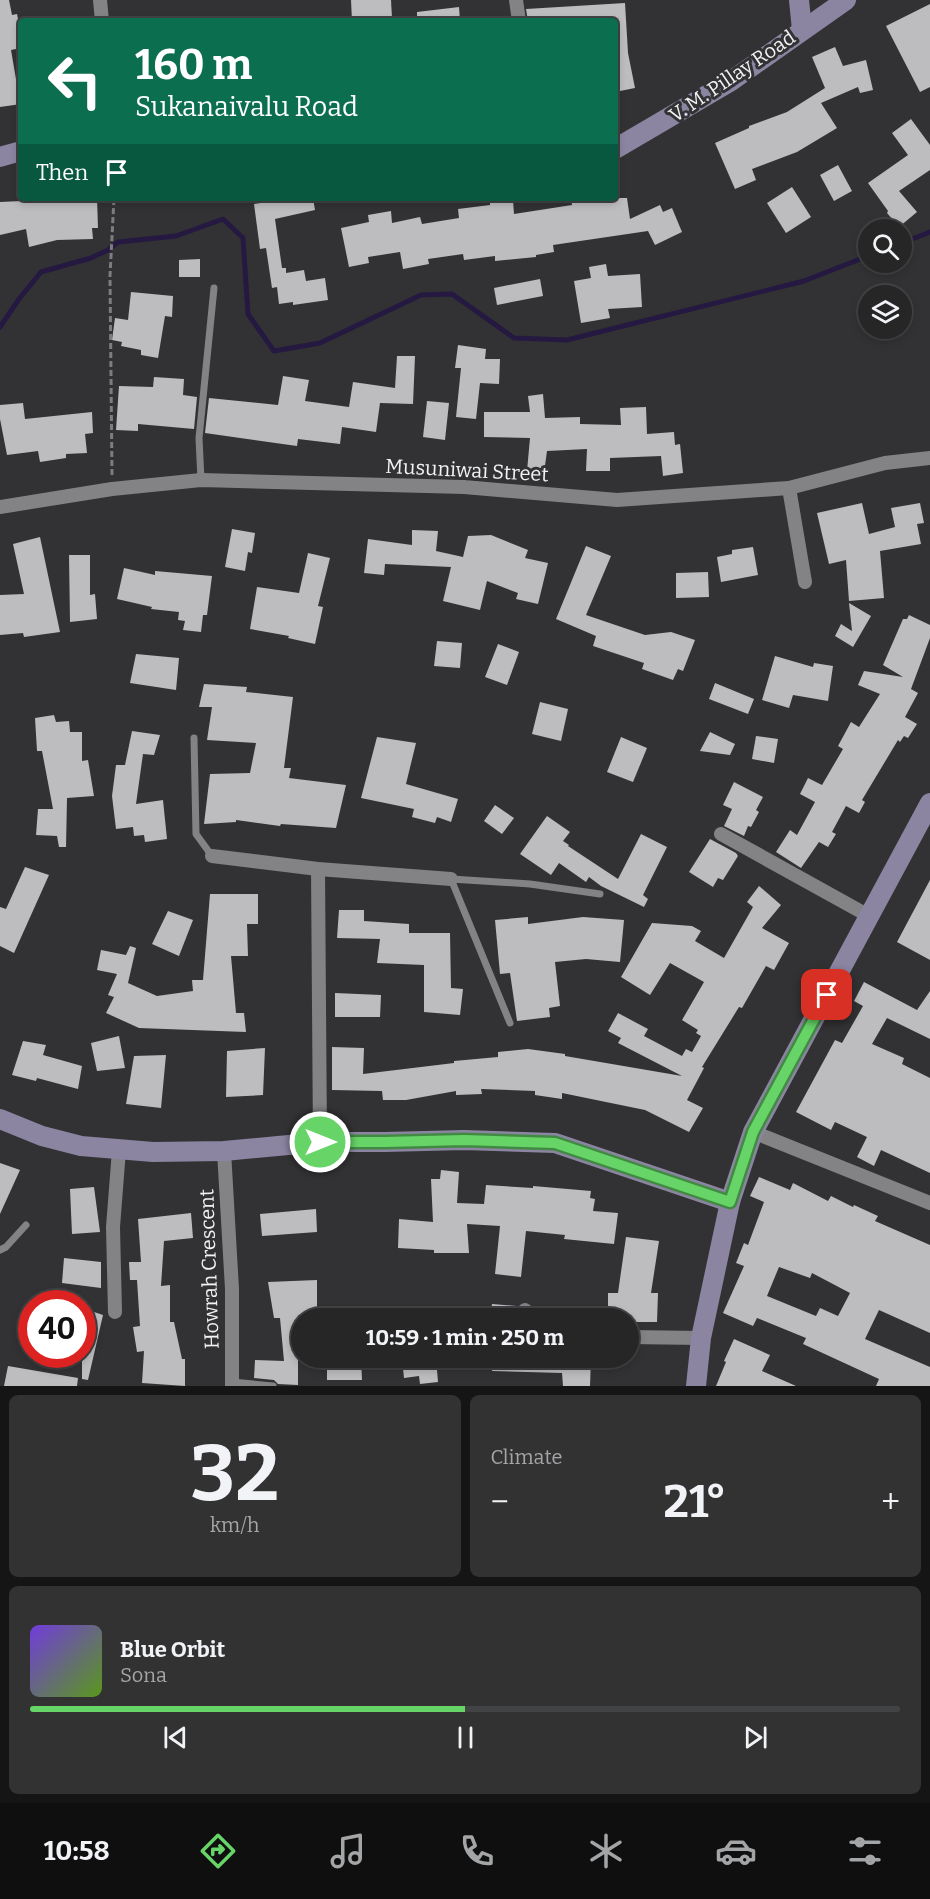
<!DOCTYPE html>
<meta charset="utf-8">
<style>
:root{--surface:#262627;--page:#323233;--text:#f1f3f6;--muted:#a4a5a7;--line:#424344;--accent:#66d467}
body{margin:0;font-family:Bitter,serif;background:var(--page);color:var(--text);height:100vh;display:flex;flex-direction:column;font-size:22px;white-space:nowrap}
*{box-sizing:border-box;margin:0}
p{font-size:20px;color:var(--muted)}
.icon{flex:none;width:33px;height:33px;fill:none;stroke:currentColor;stroke-width:2;stroke-linecap:round;stroke-linejoin:round}
.map{position:relative;height:1386px;overflow:hidden}
.sheet{display:flex;flex-direction:column;gap:9px;padding:9px;background:#151515;flex:1}
.sheet>*{flex:none}
.top-card{position:absolute;left:18px;top:18px;width:600px;height:183px;border-radius:6px;box-shadow:0 3px 9px #0003,0 0 0 2px var(--line);background:#0b6e4f;color:#fff;overflow:hidden}
.controls{position:absolute;left:858px;top:219px;display:grid;gap:12px}
.controls a{display:grid;place-items:center;width:54px;height:54px;border-radius:50%;background:var(--surface);box-shadow:0 3px 9px #0003,0 0 0 2px var(--line);font-size:30px}
.speed{position:absolute;left:18px;top:1290px;display:flex;gap:12px;font-size:30px;font-weight:700;text-align:center}
.speed>*{display:grid;place-content:center;width:78px;height:78px;border-radius:50%;background:var(--surface);box-shadow:0 3px 9px #0003,0 0 0 2px var(--line);line-height:1}
.speed .limit{border:9px solid #d22;background:#fff;color:#111}
.pin{position:absolute;display:grid;place-items:center;width:51px;height:51px;color:#fff;margin:-26px;border-radius:12px;box-shadow:0 3px 9px #0006}
.me{position:absolute;width:66px;margin:-33px;rotate:90deg;stroke-linejoin:round;filter:drop-shadow(0 0 4px #0008)}
.turn{display:flex;align-items:center;gap:21px;height:126px;padding:0 18px;font-size:27px}
.turn .icon{width:78px;height:78px;stroke-width:2.5}
.turn b{display:block;font-size:42px;line-height:51px}
.then{display:flex;align-items:center;height:57px;padding:0 18px;background:#0003;gap:12px;font-size:22px}
.big{font-size:45px;font-weight:700;line-height:1.1}
.sheet .widget{flex:1;display:flex;flex-direction:column;justify-content:center;gap:9px;min-width:0;padding:0 21px;border-radius:9px;background:var(--page)}
.sheet .dial{align-items:center;gap:0}
.dial b{font-size:78px;line-height:1}
.song{display:flex;align-items:center;gap:18px}
.cover{width:72px;height:72px;border-radius:9px;background:linear-gradient(135deg,hsl(260 70% 55%),hsl(90 70% 35%))}
.played{height:6px;border-radius:3px;background:linear-gradient(90deg,var(--accent) 50%,var(--line) 50%)}
.keys{display:flex;justify-content:space-around;direction:ltr}
.heat{display:flex;justify-content:space-between;align-items:center;font-size:33px;direction:ltr}
.sheet .tiles{flex:1;display:grid;gap:9px;grid-template-columns:1fr 1fr}
.widget:last-child{grid-column:span 2}
.trip{position:absolute;left:291px;top:1308px;width:348px;height:60px;border-radius:30px;background:var(--surface);box-shadow:0 3px 9px #0003,0 0 0 2px var(--line);font-weight:700;line-height:60px;text-align:center}
.tab-bar{display:flex;height:96px;justify-content:space-around;align-items:center;background:#0f0f10;color:var(--muted)}
.tab-bar .icon{width:42px;height:42px}
.tab-bar .on{color:var(--accent)}
.tab-bar b{font-size:27px;color:var(--text)}
.map>svg:first-child{display:block}
.lines{fill:none;stroke-linecap:round;stroke-linejoin:round}
.stream{stroke:#251942;stroke-width:5}
.building{fill:#bdbdc0;fill-rule:evenodd}
.path{stroke:#7d7c7e;stroke-width:3;stroke-dasharray:6 3;stroke-linecap:butt}
.lane{stroke:#838386;stroke-width:7}
.street{stroke:#838386;stroke-width:14}
.secondary{stroke:#8b85a2;stroke-width:20}
.route-casing{stroke:#428a43;stroke-width:15}
.route{stroke:#66d467;stroke-width:10}
.labels{text-anchor:middle;stroke-width:6;stroke-linejoin:round;paint-order:stroke}
.street-label{font-size:20px;fill:#f2f1f3;stroke:#323234}
</style>
<div class="map">
<svg width="930" height="1386" viewBox="0 0 930 1386">
<rect width="100%" height="100%" fill="#323234"/>
<g class="lines">
<g class="stream">
<polyline points="902,243 930,232"/>
<polyline points="0,327 19,299 41,272 91,258 108,250 118,242 176,236 223,219 243,238 248,314 274,351 320,343 421,295 452,294 514,338 567,340 804,281 868,256"/>
</g>
</g>
<g class="building">
<polygon points="0,0 9,0 12,15 17,14 21,33 21,48 11,50 17,85 21,84 21,104 0,107"/>
<polygon points="351,0 391,0 392,18 352,21"/>
<polygon points="625,3 628,53 635,88 620,91 615,62 615,21 528,21 526,9"/>
<polygon points="930,4 930,87 920,92 886,26"/>
<polygon points="459,7 460,21 417,21 417,12"/>
<polygon points="835,47 843,66 866,60 873,90 860,93 858,87 821,103 837,128 797,152 752,169 756,180 735,189 715,143 749,128 749,126 787,112 825,88 812,57"/>
<polygon points="911,119 930,145 930,170 899,191 917,212 899,227 887,213 888,211 868,183 908,155 892,133"/>
<polygon points="838,165 852,191 834,201 820,175"/>
<polygon points="792,187 811,217 786,233 767,203"/>
<polygon points="21,198 97,198 98,228 92,228 93,239 57,240 29,247 26,229 0,235 0,202 22,201"/>
<polygon points="294,198 313,198 315,210 275,219 282,268 286,268 286,273 304,270 306,281 325,278 328,300 293,305 293,302 279,304 277,287 272,288 266,248 260,249 254,204"/>
<polygon points="571,198 627,198 630,219 660,205 663,212 672,208 682,232 655,245 648,231 553,245 554,252 536,255 536,257 495,261 495,256 464,260 463,254 428,259 429,264 403,269 400,252 368,257 369,263 349,267 341,228 369,222 368,215 391,211 392,223 420,217 422,224 459,218 458,209 490,205 490,202 513,200 514,214 572,205"/>
<polygon points="200,259 200,277 179,277 179,260"/>
<polygon points="606,264 608,276 640,274 642,307 608,309 610,318 581,323 574,281 591,278 589,267"/>
<polygon points="540,279 543,296 497,305 494,288"/>
<polygon points="131,292 173,296 172,317 165,316 158,358 141,355 141,350 121,346 122,342 112,340 115,318 128,320"/>
<polygon points="458,345 486,349 485,359 500,359 499,384 480,383 476,419 456,417 461,368 455,368"/>
<polygon points="397,356 415,356 413,404 380,403 376,432 342,427 340,444 298,439 297,446 205,433 209,398 278,405 283,376 309,380 305,401 349,407 353,382 395,388"/>
<polygon points="154,377 184,379 183,395 197,397 194,429 138,424 138,431 116,430 119,386 153,387"/>
<polygon points="543,394 545,418 580,417 580,424 621,425 620,408 646,407 647,434 674,432 675,445 680,444 683,473 663,476 661,456 610,458 610,471 586,471 587,449 547,451 544,473 527,471 530,438 484,437 484,412 530,412 528,396"/>
<polygon points="427,401 449,403 445,440 423,437"/>
<polygon points="23,403 25,419 92,412 93,433 85,434 87,453 66,454 66,458 40,462 38,451 7,455 0,419 0,405"/>
<polygon points="862,503 869,534 895,527 891,508 920,503 924,523 917,524 921,544 880,551 884,598 849,601 846,560 829,564 817,513"/>
<polygon points="232,529 255,533 252,553 248,552 245,571 225,567"/>
<polygon points="412,530 438,531 436,551 463,557 468,536 491,535 528,550 525,558 548,563 538,604 516,599 518,593 487,581 480,610 443,601 451,567 385,564 384,575 364,573 368,539 412,545"/>
<polygon points="40,537 60,632 24,637 23,633 0,635 0,595 24,594 13,544"/>
<polygon points="586,546 611,556 586,615 645,635 671,632 695,640 683,671 678,669 673,680 642,669 644,663 593,646 596,636 556,619"/>
<polygon points="753,547 758,575 721,582 717,557 732,554 732,550"/>
<polygon points="308,553 330,558 318,606 323,607 315,644 288,638 289,636 250,629 257,587 299,593"/>
<polygon points="69,555 90,555 90,595 95,594 97,619 70,622"/>
<polygon points="124,568 155,575 155,571 212,576 207,615 203,615 201,632 183,630 185,621 178,620 179,612 151,609 152,607 117,599"/>
<polygon points="708,572 709,597 676,598 676,573"/>
<polygon points="849,603 871,616 853,647 835,636 841,624 852,631"/>
<polygon points="909,615 930,625 930,638 911,689 918,693 905,717 917,724 908,738 904,736 900,742 898,740 862,800 865,802 859,813 846,806 832,832 836,834 828,847 819,842 801,868 776,852 790,830 797,835 815,802 800,794 808,778 822,785 843,749 838,746 851,722 859,727 880,694 858,685 864,671 903,677 883,665 903,619 907,619"/>
<polygon points="437,641 462,643 460,668 434,666"/>
<polygon points="498,644 519,652 507,685 485,677"/>
<polygon points="136,654 179,658 176,690 130,683"/>
<polygon points="775,656 813,667 814,663 833,666 828,701 793,695 789,708 762,700"/>
<polygon points="715,683 754,699 748,714 709,699"/>
<polygon points="204,684 247,687 246,692 293,697 284,768 291,768 289,778 346,785 336,828 281,824 280,826 236,820 236,822 204,824 210,774 250,773 256,743 207,740 212,707 199,707"/>
<polygon points="540,702 568,709 561,741 532,734"/>
<polygon points="54,715 56,722 69,721 70,732 82,732 82,761 88,760 94,796 67,798 66,847 59,847 57,836 36,835 38,809 53,809 42,751 37,751 35,718"/>
<polygon points="132,731 160,735 154,755 143,754 136,804 163,800 167,839 145,842 144,835 134,836 133,827 116,829 112,796 116,765 125,765"/>
<polygon points="710,732 735,744 730,755 700,751"/>
<polygon points="756,736 778,739 774,763 752,759"/>
<polygon points="377,737 416,743 406,784 458,799 451,822 437,817 435,823 412,817 414,809 361,798"/>
<polygon points="621,737 647,748 633,782 607,772"/>
<polygon points="734,782 763,797 756,810 759,812 751,827 748,826 744,836 724,826 732,809 723,805"/>
<polygon points="495,805 514,818 502,834 484,821"/>
<polygon points="547,816 570,832 563,841 569,845 568,846 618,879 641,834 667,847 643,895 648,899 644,907 601,886 589,877 586,882 559,863 551,875 520,854"/>
<polygon points="710,839 736,853 738,856 723,880 718,878 713,887 689,872"/>
<polygon points="25,867 49,875 14,953 0,946 0,907 6,909"/>
<polygon points="930,880 930,960 897,942"/>
<polygon points="759,886 781,905 762,928 789,943 774,970 766,966 742,1008 739,1007 702,1067 704,1068 687,1100 703,1108 689,1132 645,1110 562,1093 562,1099 535,1095 535,1091 481,1089 482,1094 456,1095 456,1091 406,1100 383,1100 382,1091 332,1090 332,1047 364,1048 363,1074 454,1063 454,1061 498,1057 498,1052 528,1049 565,1054 565,1056 682,1076 618,1043 621,1038 608,1031 618,1013 648,1029 644,1036 682,1056 686,1049 692,1052 701,1036 696,1033 698,1030 682,1020 704,982 670,963 650,995 621,977 652,923 692,926 701,931 695,941 724,958 753,907 747,902"/>
<polygon points="210,894 258,894 258,924 247,924 248,956 231,956 236,1013 244,1013 246,1032 139,1028 106,1013 114,997 108,995 117,974 97,970 101,950 126,955 130,946 136,948 128,983 157,996 193,991 192,980 203,980"/>
<polygon points="339,910 364,910 364,921 409,924 409,933 450,933 451,988 463,989 460,1015 424,1012 424,965 377,963 380,939 337,938"/>
<polygon points="168,911 193,920 179,956 152,944"/>
<polygon points="528,917 528,924 583,917 624,920 620,962 586,959 555,962 560,1006 549,1008 550,1017 517,1021 510,973 500,974 495,920"/>
<polygon points="864,982 917,1010 930,991 930,1039 887,1018 872,1044 904,1058 902,1064 930,1078 930,1173 881,1150 874,1166 857,1157 867,1137 835,1122 831,1130 796,1112 835,1040 842,1043 863,1006 854,1001"/>
<polygon points="335,993 381,995 380,1017 335,1017"/>
<polygon points="119,1036 125,1068 97,1071 91,1043"/>
<polygon points="23,1041 46,1045 43,1055 82,1066 78,1089 37,1078 36,1081 12,1075"/>
<polygon points="265,1048 263,1095 226,1097 227,1051"/>
<polygon points="166,1055 161,1108 126,1104 134,1056"/>
<polygon points="0,1163 20,1170 0,1214"/>
<polygon points="441,1170 459,1172 457,1203 484,1204 486,1185 533,1188 533,1186 591,1191 590,1198 595,1199 593,1211 618,1213 614,1244 564,1239 565,1235 526,1231 521,1277 495,1274 500,1226 467,1224 469,1253 434,1253 434,1250 398,1248 399,1219 433,1222 431,1179 440,1179"/>
<path d="M759 1177 790 1190 793 1183 828 1201 831 1196 853 1207 854 1205 878 1216 875 1221 930 1245V1333L879 1310 865 1339 930 1367V1386H876L879 1379 803 1344 806 1338 757 1318 753 1326 723 1313 744 1266 736 1263 744 1243 748 1245 764 1202 750 1196ZM779 1267 810 1278 812 1273 850 1293 838 1316 820 1308 816 1316 767 1296Z"/>
<polygon points="94,1187 100,1232 72,1234 70,1189"/>
<polygon points="316,1209 317,1232 262,1236 260,1214"/>
<polygon points="191,1213 193,1238 164,1241 161,1286 170,1285 170,1322 174,1322 182,1359 185,1359 185,1386 142,1383 144,1351 137,1352 133,1327 140,1326 137,1280 130,1280 129,1262 141,1262 138,1219"/>
<polygon points="626,1237 659,1241 651,1293 658,1293 657,1322 628,1322 628,1318 608,1318 608,1293 618,1293"/>
<polygon points="64,1258 101,1262 101,1288 62,1283"/>
<polygon points="317,1280 317,1318 302,1318 302,1345 298,1345 298,1385 278,1384 274,1380 254,1378 255,1360 284,1361 280,1318 274,1318 268,1282"/>
<polygon points="492,1304 517,1306 516,1312 521,1318 490,1318"/>
<polygon points="82,1308 103,1315 88,1380 82,1379"/>
<polygon points="734,1339 770,1355 762,1371 796,1386 716,1386 726,1362 724,1361"/>
<polygon points="327,1358 361,1358 362,1380 327,1380"/>
<polygon points="402,1358 436,1358 438,1382 420,1384 419,1376 404,1378"/>
<polygon points="493,1358 591,1358 590,1386 563,1386 562,1373 492,1371"/>
<polygon points="8,1366 78,1378 77,1386 4,1386"/>
</g>
<g class="lines">
<polyline class="path" points="112,475 110,276 114,198"/>
<g class="lane">
<polyline points="201,480 199,438 214,288"/>
<polyline points="194,738 196,834 212,856"/>
<polyline points="510,1023 451,879 530,884 600,894"/>
<polyline points="0,1250 6,1247 26,1225"/>
<polyline points="232,1382 273,1386"/>
</g>
<g class="street">
<polyline points="100,0 102,21"/>
<polyline points="516,0 519,21"/>
<polyline points="789,488 805,582"/>
<polyline points="0,507 112,489 201,480 464,487 617,500 789,488 885,463 930,458"/>
<polyline points="721,834 869,916"/>
<polyline points="212,856 318,869 451,879"/>
<polyline points="318,869 320,1142"/>
<polyline points="753,1132 930,1203"/>
<polyline points="224,1151 232,1289 232,1386"/>
<polyline points="525,1310 534,1318"/>
<polyline points="115,1312 113,1227 119,1150"/>
<polyline points="628,1337 701,1338"/>
</g>
<g class="secondary">
<polyline points="799,0 802,30"/>
<polyline points="615,149 731,81 846,0"/>
<polyline points="0,157 21,151"/>
<polyline points="0,1119 42,1136 81,1146 153,1152 224,1151 320,1142 385,1142 464,1140 555,1143 730,1202"/>
<polyline points="696,1386 701,1338 730,1202 753,1132 930,803"/>
</g>
</g>
<g class="lines">
<g class="route-casing">
<polyline id="route" points="320,1142 385,1142 464,1140 555,1143 730,1202 753,1132 827,995"/>
</g>
<use href="#route" class="route"/>
</g>
<g class="labels">
<g class="street-label">
<text transform="translate(732 76) rotate(-34)" y="7">V. M. Pillay Road</text>
<text transform="translate(467 470) rotate(3)" y="7">Musuniwai Street</text>
<text transform="translate(209 1269) rotate(-92)" y="7">Howrah Crescent</text>
</g>
</g>
</svg>
<div class="controls">
<a><svg class="icon" aria-label="search" viewBox="0 0 24 24"><circle cx="10" cy="10" r="6"/><path d="M15 15l6 6"/></svg></a>
<a><svg class="icon" aria-label="layers" viewBox="0 0 24 24"><path d="M12 4l9 5-9 5-9-5zM3 14l9 5 9-5"/></svg></a>
</div>
<div class="speed"><div class="limit">40</div></div>
<div class="pin" style="left:827px;top:995px;background:#d93025"><svg class="icon" aria-label="arrive" viewBox="0 0 24 24"><path d="M6 21V4h12l-3 4 3 4H6"/></svg></div>
<svg class="me" style="left:320px;top:1142px" viewBox="-20 -20 40 40"><circle r="17" fill="#66d467" stroke="#fff" stroke-width="3"/><path d="M0-11L8 9 0 5-8 9z" fill="#fff"/></svg>
<div class="trip">10:59 · 1 min · 250 m</div>
<div class="top-card">
<div class="turn"><svg class="icon" aria-label="left" viewBox="0 0 24 24"><path d="M17 20v-9H6M10 6l-5 5 5 5"/></svg><div><b>160 m</b>Sukanaivalu Road</div></div>
<div class="then">Then<svg class="icon" aria-label="arrive" viewBox="0 0 24 24"><path d="M6 21V4h12l-3 4 3 4H6"/></svg></div>
</div>
</div>
<section class="sheet">
<div class="tiles">
<div class="widget dial"><b>32</b><p>km/h</p></div>
<div class="widget"><p>Climate</p>
<div class="heat"><a>−</a><b class="big">21°</b><a>+</a></div>
</div>
<div class="widget">
<div class="song"><i class="cover"></i><div><b>Blue Orbit</b><p>Sona</p></div></div>
<div class="played"></div>
<div class="keys"><svg class="icon" aria-label="previous" viewBox="0 0 24 24"><path d="M18 5L8 12l10 7zM5 5v14"/></svg><svg class="icon" aria-label="pause" viewBox="0 0 24 24"><path d="M8 5v14M16 5v14"/></svg><svg class="icon" aria-label="next" viewBox="0 0 24 24"><path d="M6 5l10 7-10 7zM19 5v14"/></svg></div>
</div>
</div>
</section>
<nav class="tab-bar">
<b>10:58</b>
<svg class="icon on" aria-label="directions" viewBox="0 0 24 24"><path d="M12 3l9 9-9 9-9-9zM9 14v-3h6M13 9l2 2-2 2"/></svg>
<svg class="icon" aria-label="music" viewBox="0 0 24 24"><path d="M9 18V5l10-2v13"/><circle cx="6" cy="18" r="3"/><circle cx="16" cy="16" r="3"/></svg>
<svg class="icon" aria-label="phone" viewBox="0 0 24 24"><path d="M5 4h4l2 5-3 2q2 4 5 5l2-3 5 2v4C11 20 4 13 5 4z"/></svg>
<svg class="icon" aria-label="climate" viewBox="0 0 24 24"><path d="M12 3v18M4 7l16 10M4 17L20 7"/></svg>
<svg class="icon" aria-label="car" viewBox="0 0 24 24"><path d="M5 17H2v-5l4-1 3-4h7l3 4 3 1v5h-3M9 17h6M6 11h13"/><circle cx="7" cy="17" r="2"/><circle cx="17" cy="17" r="2"/></svg>
<svg class="icon" aria-label="filters" viewBox="0 0 24 24"><path d="M4 7h16M4 17h16"/><circle cx="9" cy="7" r="2"/><circle cx="15" cy="17" r="2"/></svg>
</nav>
